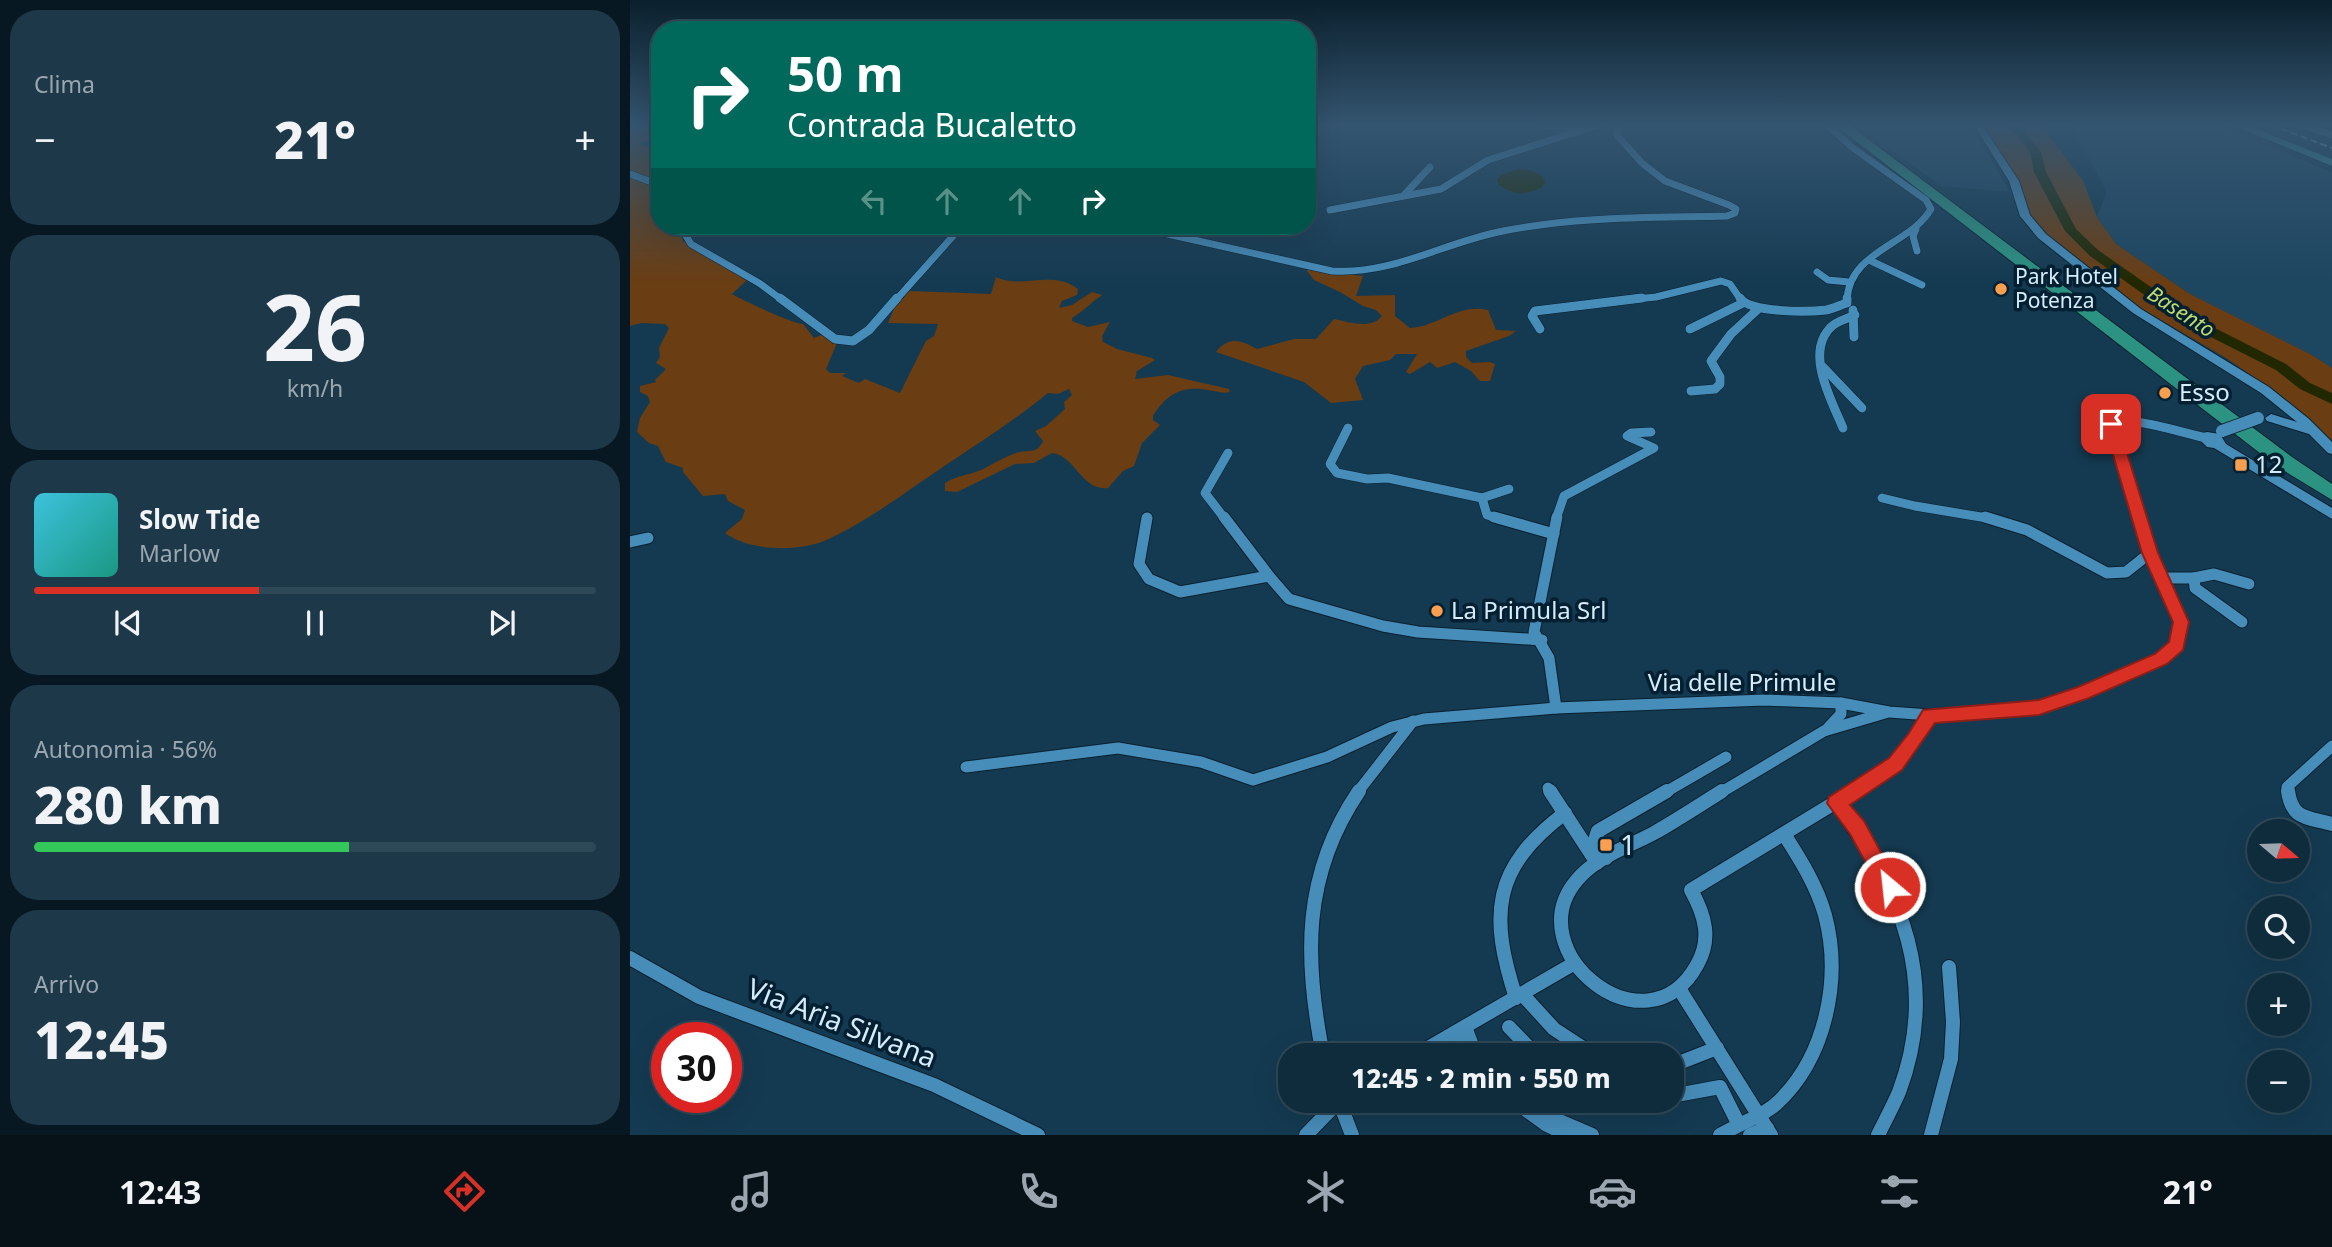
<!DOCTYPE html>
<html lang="it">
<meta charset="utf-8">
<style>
:root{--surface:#0f2c3d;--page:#1d3848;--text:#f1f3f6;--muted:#9ba7b0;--line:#2f4857;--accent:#d93025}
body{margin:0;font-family:"Noto Sans",sans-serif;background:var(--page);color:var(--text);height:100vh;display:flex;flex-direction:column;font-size:26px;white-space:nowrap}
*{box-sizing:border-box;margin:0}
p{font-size:23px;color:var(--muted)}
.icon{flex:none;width:38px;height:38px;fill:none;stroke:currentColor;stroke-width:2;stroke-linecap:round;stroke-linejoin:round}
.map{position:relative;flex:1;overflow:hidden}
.drawer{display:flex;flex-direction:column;gap:10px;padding:10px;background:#081822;width:630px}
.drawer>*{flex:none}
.hud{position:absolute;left:21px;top:21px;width:665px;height:214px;border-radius:28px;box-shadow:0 7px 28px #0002,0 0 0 2px var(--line);background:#00695c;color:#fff;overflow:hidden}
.needle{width:46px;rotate:109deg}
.tools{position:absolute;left:1617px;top:819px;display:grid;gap:14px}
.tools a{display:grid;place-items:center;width:63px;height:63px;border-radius:50%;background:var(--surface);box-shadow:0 7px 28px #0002,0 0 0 2px var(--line);font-size:35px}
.speed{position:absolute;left:21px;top:1022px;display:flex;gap:14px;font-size:35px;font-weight:700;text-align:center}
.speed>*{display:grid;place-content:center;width:91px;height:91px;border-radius:50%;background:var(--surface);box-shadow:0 7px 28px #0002,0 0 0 2px var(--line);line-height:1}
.speed .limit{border:10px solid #d22;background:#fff;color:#111}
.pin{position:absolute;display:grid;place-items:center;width:60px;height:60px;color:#fff;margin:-30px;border-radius:14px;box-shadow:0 4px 10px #0006}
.me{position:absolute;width:77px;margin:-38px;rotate:332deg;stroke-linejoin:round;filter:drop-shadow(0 0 5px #0008)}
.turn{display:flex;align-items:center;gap:24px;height:147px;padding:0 21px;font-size:32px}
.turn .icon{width:91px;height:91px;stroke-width:2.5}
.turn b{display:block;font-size:49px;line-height:60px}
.lanes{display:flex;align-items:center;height:66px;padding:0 21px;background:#0003;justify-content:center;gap:35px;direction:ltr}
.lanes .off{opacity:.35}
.big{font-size:52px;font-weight:800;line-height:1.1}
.drawer .card{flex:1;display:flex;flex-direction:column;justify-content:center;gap:10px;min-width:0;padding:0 24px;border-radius:28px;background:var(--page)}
.drawer .dial{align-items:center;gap:0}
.dial b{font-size:91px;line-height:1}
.song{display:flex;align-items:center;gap:21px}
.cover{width:84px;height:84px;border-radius:10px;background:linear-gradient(135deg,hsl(190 70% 55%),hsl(170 70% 35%))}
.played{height:7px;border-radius:4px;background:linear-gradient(90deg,var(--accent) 40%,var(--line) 40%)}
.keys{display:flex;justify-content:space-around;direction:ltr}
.heat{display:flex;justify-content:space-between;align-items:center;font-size:38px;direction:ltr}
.charge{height:10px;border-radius:5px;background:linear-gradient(90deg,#34c759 56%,var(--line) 0)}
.trip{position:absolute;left:648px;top:1043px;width:406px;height:70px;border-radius:28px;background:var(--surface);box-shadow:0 7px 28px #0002,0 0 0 2px var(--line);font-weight:800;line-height:70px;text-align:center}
.menu{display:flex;height:112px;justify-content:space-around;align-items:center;background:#061218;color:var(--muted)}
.menu .icon{width:49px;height:49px}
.menu .selected{color:var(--accent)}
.menu b{font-size:32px;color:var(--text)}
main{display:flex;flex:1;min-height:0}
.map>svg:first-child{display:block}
.built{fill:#1d4660}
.green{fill:#6a3d12}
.water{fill:#212800}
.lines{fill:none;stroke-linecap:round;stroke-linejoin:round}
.river{fill:#212800;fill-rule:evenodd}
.minor-far3-casing{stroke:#0a202e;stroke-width:8}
.minor-far2-casing{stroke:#0a202e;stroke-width:10}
.minor-far1-casing{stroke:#0a202e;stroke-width:13}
.minor-casing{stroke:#0a202e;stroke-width:16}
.tertiary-casing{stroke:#0a202e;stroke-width:2}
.primary-casing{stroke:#0a202e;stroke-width:1}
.motorway-casing{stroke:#0a202e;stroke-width:2}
.minor-far3{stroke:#478dba;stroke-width:7}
.minor-far2{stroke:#478dba;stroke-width:9}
.minor-far1{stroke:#478dba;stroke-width:11}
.minor{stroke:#478dba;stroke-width:14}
.tertiary{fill:#478dba;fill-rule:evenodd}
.primary{fill:#379198;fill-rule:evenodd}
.motorway{fill:#2c9382;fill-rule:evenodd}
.rail{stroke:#a8c1d1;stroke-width:2;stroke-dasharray:7 3.5;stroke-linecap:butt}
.tertiary-bridge-casing{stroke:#0a202e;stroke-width:14;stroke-linecap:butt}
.tertiary-bridge{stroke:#478dba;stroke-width:12}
.route{fill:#d93025;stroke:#8d1f18;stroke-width:2}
.poi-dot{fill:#fa9f4f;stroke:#032032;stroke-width:2.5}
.labels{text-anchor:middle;stroke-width:7;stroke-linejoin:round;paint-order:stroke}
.far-poi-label{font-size:21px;fill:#d7ecfa;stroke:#032032;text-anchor:start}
.far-water-label{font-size:21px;font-style:italic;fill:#c2d96e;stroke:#032032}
.poi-label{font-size:24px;fill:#d7ecfa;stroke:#032032;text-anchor:start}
.street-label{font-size:24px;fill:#d7ecfa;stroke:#032032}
.near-poi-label{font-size:28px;fill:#d7ecfa;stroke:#032032;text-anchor:start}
.near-street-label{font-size:28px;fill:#d7ecfa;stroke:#032032}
</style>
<main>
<section class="drawer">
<div class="card"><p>Clima</p>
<div class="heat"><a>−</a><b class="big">21°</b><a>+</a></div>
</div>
<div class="card dial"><b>26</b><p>km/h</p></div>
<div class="card">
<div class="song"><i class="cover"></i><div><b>Slow Tide</b><p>Marlow</p></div></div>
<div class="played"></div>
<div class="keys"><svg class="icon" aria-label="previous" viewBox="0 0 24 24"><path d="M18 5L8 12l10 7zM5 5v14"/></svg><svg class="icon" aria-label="pause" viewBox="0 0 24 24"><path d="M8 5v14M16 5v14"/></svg><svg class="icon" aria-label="next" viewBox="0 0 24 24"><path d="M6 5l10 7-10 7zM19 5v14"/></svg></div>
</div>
<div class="card"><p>Autonomia · 56%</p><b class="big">280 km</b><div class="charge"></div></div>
<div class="card"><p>Arrivo</p><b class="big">12:45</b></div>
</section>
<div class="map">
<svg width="1702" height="1135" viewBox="0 0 1702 1135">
<rect width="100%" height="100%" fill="#143a51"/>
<g class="built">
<polygon points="1228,125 1340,125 1380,192 1311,186"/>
<polygon points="1441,125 1587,125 1702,172 1702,368 1682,355 1560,294 1486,244 1467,217 1477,192"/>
</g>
<g class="green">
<polygon points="0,125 30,125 30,141 14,141 8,144 24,149 24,155 30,157 30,182 0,170"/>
<polygon points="1355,125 1412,125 1453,181 1467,217 1486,244 1560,294 1682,355 1702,368 1702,442 1674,414 1631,382 1596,358 1505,305 1418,236 1401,217 1391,188"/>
<path d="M0 175 30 188V226H48L53 241 118 279 102 294C112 300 166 325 173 324L184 338 194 334 207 343 196 369 200 373H216L212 376 229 383 235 379 270 393 296 341 304 336 308 324 258 323 264 309 279 291 361 294 366 277C392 290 422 269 448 289L447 295 432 301 429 308 442 305 462 292 472 295C460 303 454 311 442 318V321L458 327 480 322 472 336 473 342 487 349 522 358 525 360 507 371 505 379 538 375 599 389 600 392C592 394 586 391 578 390 552 385 536 394 523 416V420L530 425 512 443 504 466 493 471 478 488C451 491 446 456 422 453L404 463 385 464 327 492 315 491V483C325 476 339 475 351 470 361 465 376 456 386 453 397 449 407 455 413 441L405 431 416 426 435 409 434 402 442 395 439 389 428 394 418 393C385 420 349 443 313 467 274 493 237 522 194 541 167 552 119 551 95 533L112 519 115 510 98 501 95 494 73 496 53 472V468L36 462 28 446 19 443 7 432 10 418 20 402 18 396 10 392V386L26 382 25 380 36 369 26 363 30 357 29 348 39 328 35 324 11 323 0 326Z"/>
<path d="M679 269 733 276 726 296 765 295V316L780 328C809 326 828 303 858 310L866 330 886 331 879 336 836 351V357L842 363 860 362 865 364 860 381H850L841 371 825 362 807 368 800 362 780 374 776 372 787 354H766L760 360 733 366 725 379 733 400 701 403 674 382 586 352C599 336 610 340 627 349L664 339H686L704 319C719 322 741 330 752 316L746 310 733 306 710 292 684 280 677 271Z"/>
</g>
<path class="water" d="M887 169C898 170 911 170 915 182L912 187C898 195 882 195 869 185L867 180 871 175Z"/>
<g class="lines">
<polygon class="river" points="1378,125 1389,125 1411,152 1416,172 1446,229 1468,250 1565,318 1656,364 1680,383 1702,393 1702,404 1670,389 1646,370 1555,324 1460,256 1435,231 1404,172 1400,152"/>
<g class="minor-far3-casing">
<g id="minor-far3">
<polyline points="908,125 947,127"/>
<path d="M1197 125 1223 148 1296 200 1301 209C1280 245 1219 251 1217 300"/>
<polyline points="1673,125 1702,135"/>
<polyline points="0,174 30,185"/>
<polyline points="775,194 800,167"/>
<polyline points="700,210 811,189 858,160 968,125"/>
<polyline points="50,226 61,244 129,283 152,300"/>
<path d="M502 226 702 271C763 275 815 242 873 231 950 216 1019 218 1097 216L1105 213 1106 209 1099 205 1035 181 1012 163 986 134 990 125"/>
<polyline points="1286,229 1283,236 1287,251"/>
<polyline points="1239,260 1292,285"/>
<polyline points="1187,272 1198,280 1219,282"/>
<polyline points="266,300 332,226"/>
<polyline points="996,300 1026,297 1091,281 1100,284 1111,300"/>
</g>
</g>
<g class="minor-far2-casing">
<g id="minor-far2">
<polyline points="150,298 205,339 223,341 239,330 267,298"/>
<path d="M1110 298C1120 313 1178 312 1196 310 1203 309 1210 305 1217 303V298"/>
<polyline points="1223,310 1224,337"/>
<polyline points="910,329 902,316 905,311 1012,298"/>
<polyline points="1060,329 1113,303"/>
<polyline points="1193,367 1232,408"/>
<polyline points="1061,391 1085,389 1090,384 1090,377 1081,361 1101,334 1128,309"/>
<polyline points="718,428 700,464 707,473 737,479 758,478 852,498"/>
<path d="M1213 428C1202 401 1175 354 1200 328 1206 321 1217 319 1225 315"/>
<polyline points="1252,498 1285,506 1363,519"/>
<polyline points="595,519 575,493 598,453"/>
<polyline points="871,519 857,515 852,498 879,489"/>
<polyline points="926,519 934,496 1024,448 997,436 1001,433 1021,432"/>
<path d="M1510 519 1481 424C1497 414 1556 434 1576 438"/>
</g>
</g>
<g class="minor-far1-casing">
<g id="minor-far1">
<polyline points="594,517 639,576"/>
<polyline points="864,517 924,534"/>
<polyline points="1355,517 1397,530 1477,573 1496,572 1520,553"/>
<polyline points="517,518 509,564 519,579 550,592 639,576 659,599 753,626 788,632 912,640"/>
<polyline points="0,542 18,538"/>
<polyline points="1529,578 1564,578 1565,588 1612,622"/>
<polyline points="1564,578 1584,574 1619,584"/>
<polyline points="926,708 919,658 904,632 927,517"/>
<polyline points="1196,730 1211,714 1211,703"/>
<polyline points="336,767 488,748 571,762 623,780 697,757 762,727 794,719 926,708 1134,700 1211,703 1259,712 1300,715 1409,707 1453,693 1531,659 1547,645 1551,622 1520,553 1509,517"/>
<polyline points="918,788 921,793"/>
<polyline points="727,793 783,721"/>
<polyline points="1034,793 1096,757"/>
<polyline points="1090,793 1194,731 1255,713"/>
<path d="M1222 793C1262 766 1275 758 1300 715"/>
<polyline points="1658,793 1657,787 1702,746"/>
</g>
</g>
<g class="minor-casing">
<g id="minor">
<polyline points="920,791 967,863"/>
<path d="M1092 791C1070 805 1047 820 1024 833 998 847 966 857 947 880 886 951 1016 1057 1067 965 1082 939 1075 915 1061 890L1224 791"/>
<path d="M1658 791C1662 820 1677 817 1702 824"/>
<path d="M1206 803C1272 891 1310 983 1269 1092 1263 1106 1255 1121 1248 1135"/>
<polyline points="976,858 965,840 968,831 1037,791"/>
<polyline points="0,958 69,997 304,1085 408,1135"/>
<polyline points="1050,990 1141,1135"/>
<polyline points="892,994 924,1029 964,1055"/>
<path d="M886 998C859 915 862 868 935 813"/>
<polyline points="835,1027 843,1048 850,1055"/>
<polyline points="879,1027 906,1055"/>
<polyline points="826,1032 840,1055"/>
<path d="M693 1055C674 959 672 875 729 791"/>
<polyline points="786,1055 943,964"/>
<polyline points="1041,1066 1087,1048"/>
<path d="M1041 1096 1090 1087 1109 1125C1122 1119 1136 1113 1146 1104 1196 1058 1212 979 1195 915 1187 886 1170 859 1154 834"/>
<polyline points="709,1101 722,1135"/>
<polyline points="884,1101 917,1125 938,1135"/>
<polyline points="897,1101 920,1117 962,1135"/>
<polyline points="676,1135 709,1101"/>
<polyline points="1090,1135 1109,1125"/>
<polyline points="1120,1135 1137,1128"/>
<polyline points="1301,1135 1321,1059 1323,1022 1319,967"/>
</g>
</g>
<g class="tertiary-casing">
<g id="tertiary">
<polygon points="1344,125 1352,125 1389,181 1400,215 1416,234 1511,309 1639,387 1679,419 1702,442 1702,454 1698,453 1679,434 1637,421 1635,418 1641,414 1667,422 1631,393 1503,313 1408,238 1390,216 1379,181"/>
<polygon points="1577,432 1590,434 1596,444 1702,508 1702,519 1584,448 1577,447 1570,440 1573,433"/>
</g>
</g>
<g class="primary-casing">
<polygon id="primary" points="1602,125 1616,125 1702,159 1702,166"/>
</g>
<g class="motorway-casing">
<polygon id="motorway" points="1205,125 1219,125 1662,457 1702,484 1702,500 1648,467"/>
</g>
<use href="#minor-far3" class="minor-far3"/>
<use href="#minor-far2" class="minor-far2"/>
<use href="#minor-far1" class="minor-far1"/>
<use href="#minor" class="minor"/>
<use href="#tertiary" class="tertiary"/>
<use href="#primary" class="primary"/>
<use href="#motorway" class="motorway"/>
<polyline class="rail" points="1641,125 1702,148"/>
<g class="tertiary-bridge-casing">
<polyline id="tertiary-bridge" points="1592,431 1628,418"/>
</g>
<use href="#tertiary-bridge" class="tertiary-bridge"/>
</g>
<linearGradient id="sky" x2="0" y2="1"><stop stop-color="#0b202d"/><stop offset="0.44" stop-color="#345570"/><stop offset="1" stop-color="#345570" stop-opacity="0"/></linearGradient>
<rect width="1702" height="284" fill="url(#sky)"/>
<polygon class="route" points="1481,420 1488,424 1528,553 1559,622 1553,650 1537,664 1459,698 1409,715 1305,723 1272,770 1220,805 1234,821 1270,887 1267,894 1260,897 1253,894 1220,834 1197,803 1199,797 1259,758 1279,733 1293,710 1409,700 1448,687 1525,654 1539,642 1543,622 1512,553 1474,424"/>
<g class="poi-dot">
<circle cx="1371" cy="289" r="7"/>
<circle cx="1535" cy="393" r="7"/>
<rect x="1604" y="458" width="14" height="14" rx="3.5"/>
<circle cx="807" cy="611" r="7"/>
<rect x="969" y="838" width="14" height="14" rx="3.5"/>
</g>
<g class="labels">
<g class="far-poi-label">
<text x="1385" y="284">Park Hotel<tspan x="1385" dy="24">Potenza</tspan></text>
</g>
<g class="far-water-label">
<text transform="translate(1551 312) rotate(33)" y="7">Basento</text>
</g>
<g class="poi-label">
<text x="1549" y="401">Esso</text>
<text x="1625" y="473">12</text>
<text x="821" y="619">La Primula Srl</text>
</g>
<g class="street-label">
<text x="1112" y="691">Via delle Primule</text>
</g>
<g class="near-poi-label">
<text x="990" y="855">1</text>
</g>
<g class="near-street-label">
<text transform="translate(212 1023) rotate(21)" y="10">Via Aria Silvana</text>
</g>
</g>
</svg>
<div class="tools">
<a><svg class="needle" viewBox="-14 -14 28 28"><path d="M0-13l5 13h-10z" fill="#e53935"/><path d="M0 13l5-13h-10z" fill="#9ba7b0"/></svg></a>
<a><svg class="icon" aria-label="search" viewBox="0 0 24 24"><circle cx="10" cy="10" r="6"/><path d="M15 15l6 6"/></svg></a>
<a>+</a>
<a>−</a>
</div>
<div class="speed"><div class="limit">30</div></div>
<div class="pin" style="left:1481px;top:424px;background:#d93025"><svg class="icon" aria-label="arrive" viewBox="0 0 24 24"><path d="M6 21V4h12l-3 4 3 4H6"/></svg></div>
<svg class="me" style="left:1260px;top:887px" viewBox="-20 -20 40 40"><circle r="17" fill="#d93025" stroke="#fff" stroke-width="3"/><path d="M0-11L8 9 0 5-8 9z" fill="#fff"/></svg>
<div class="trip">12:45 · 2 min · 550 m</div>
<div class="hud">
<div class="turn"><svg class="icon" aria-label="right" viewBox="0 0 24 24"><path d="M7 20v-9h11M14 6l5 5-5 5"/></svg><div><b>50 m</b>Contrada Bucaletto</div></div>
<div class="lanes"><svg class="icon off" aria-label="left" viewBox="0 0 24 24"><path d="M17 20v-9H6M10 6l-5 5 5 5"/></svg><svg class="icon off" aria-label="ahead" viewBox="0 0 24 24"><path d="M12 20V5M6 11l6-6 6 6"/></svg><svg class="icon off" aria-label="ahead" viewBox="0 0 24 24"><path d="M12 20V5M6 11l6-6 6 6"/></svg><svg class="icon" aria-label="right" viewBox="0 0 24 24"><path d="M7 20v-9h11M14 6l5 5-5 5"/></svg></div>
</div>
</div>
</main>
<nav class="menu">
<b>12:43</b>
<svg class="icon selected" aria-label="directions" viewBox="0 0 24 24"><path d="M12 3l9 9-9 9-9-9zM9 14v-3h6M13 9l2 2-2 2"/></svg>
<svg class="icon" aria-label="music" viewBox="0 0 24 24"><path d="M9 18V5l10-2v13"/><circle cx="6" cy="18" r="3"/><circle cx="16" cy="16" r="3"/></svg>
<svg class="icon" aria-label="phone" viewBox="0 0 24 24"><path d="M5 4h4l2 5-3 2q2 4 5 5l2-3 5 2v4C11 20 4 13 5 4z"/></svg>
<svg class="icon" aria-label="climate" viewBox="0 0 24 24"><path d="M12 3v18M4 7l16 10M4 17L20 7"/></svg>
<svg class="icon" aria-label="car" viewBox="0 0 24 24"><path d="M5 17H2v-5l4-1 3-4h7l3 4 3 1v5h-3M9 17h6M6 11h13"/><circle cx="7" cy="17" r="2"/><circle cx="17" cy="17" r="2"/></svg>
<svg class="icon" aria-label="filters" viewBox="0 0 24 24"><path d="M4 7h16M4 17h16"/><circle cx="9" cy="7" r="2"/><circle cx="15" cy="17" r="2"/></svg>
<b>21°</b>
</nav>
